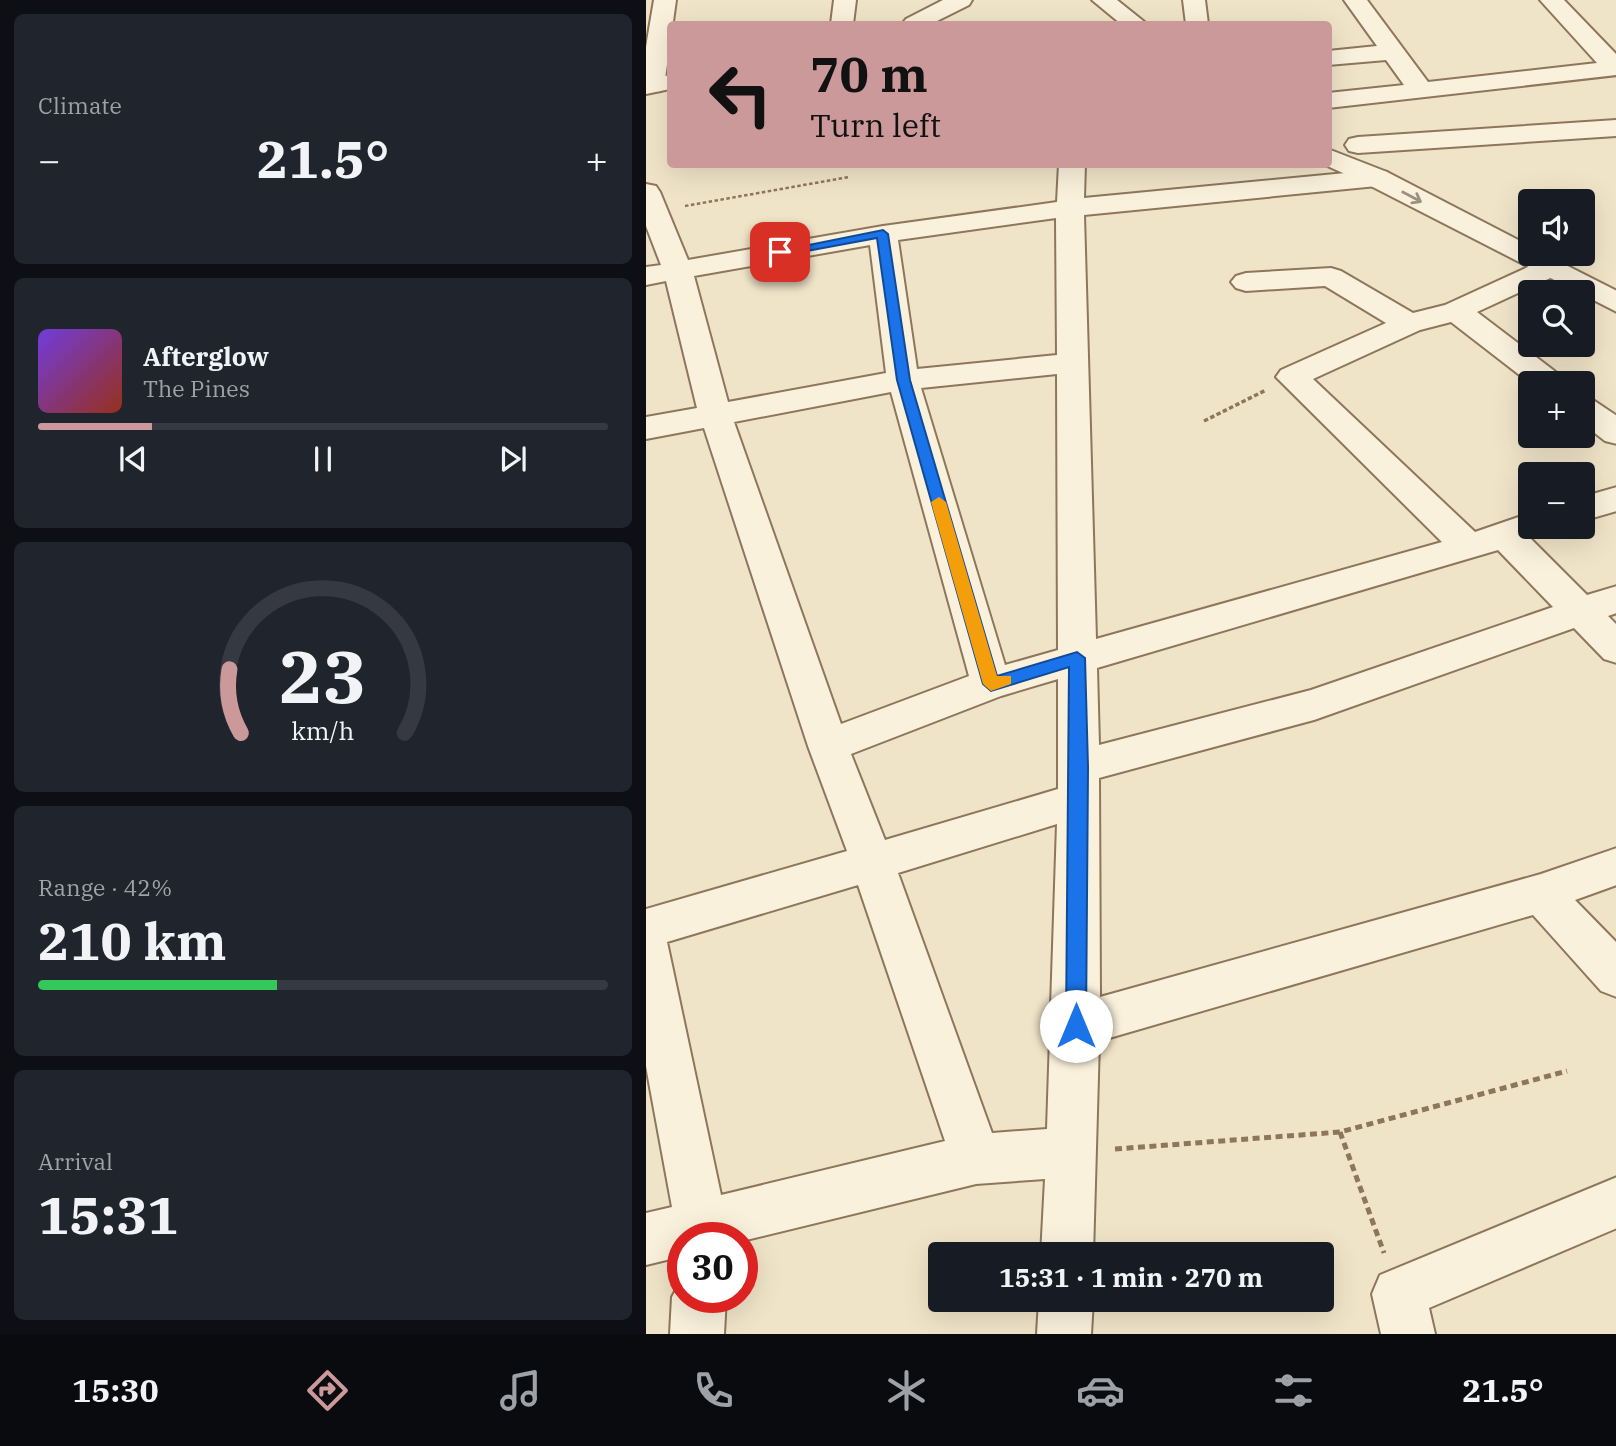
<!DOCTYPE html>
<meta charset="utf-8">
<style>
:root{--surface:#171b24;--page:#20242c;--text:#f1f3f6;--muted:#9ea1a6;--line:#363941;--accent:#cc999b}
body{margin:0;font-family:"IBM Plex Serif",serif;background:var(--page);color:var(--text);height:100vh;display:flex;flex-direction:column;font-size:26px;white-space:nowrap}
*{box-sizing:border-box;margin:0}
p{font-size:23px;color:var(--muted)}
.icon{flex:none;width:38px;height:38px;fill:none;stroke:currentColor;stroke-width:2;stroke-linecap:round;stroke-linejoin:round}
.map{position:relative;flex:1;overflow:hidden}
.side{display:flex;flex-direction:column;gap:14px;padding:14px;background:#0d0f14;width:646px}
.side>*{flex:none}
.guide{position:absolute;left:21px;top:21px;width:665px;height:147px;border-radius:7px;box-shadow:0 7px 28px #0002;background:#cc999b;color:#111;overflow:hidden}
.tools{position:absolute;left:872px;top:189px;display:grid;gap:14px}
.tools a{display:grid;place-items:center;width:77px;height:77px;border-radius:7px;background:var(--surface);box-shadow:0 7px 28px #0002;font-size:35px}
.speed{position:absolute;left:21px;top:1222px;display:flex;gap:14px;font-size:35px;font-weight:700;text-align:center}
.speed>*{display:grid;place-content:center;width:91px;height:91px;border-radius:50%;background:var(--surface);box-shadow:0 7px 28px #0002;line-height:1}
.speed .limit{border:10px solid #d22;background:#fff;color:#111}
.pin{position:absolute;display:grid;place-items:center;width:60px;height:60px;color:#fff;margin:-30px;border-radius:14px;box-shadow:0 4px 10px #0006}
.me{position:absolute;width:77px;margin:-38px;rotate:0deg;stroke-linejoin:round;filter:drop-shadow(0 0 5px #0008)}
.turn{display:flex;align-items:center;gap:24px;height:147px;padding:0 28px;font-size:32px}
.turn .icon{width:91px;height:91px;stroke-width:2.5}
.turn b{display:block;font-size:49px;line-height:60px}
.big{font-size:52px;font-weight:800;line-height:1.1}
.side .card{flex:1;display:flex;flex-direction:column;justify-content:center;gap:10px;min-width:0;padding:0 24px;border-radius:10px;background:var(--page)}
.side .dial{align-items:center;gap:0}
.dial svg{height:182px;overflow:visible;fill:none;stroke:var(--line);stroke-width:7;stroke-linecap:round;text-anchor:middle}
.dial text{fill:var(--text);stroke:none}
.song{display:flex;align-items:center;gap:21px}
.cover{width:84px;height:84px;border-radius:10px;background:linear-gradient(135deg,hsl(260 70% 55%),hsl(10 70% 35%))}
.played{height:7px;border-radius:4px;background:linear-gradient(90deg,var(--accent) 20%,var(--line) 20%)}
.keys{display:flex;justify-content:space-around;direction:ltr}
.heat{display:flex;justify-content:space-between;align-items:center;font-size:38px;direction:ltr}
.charge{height:10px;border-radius:5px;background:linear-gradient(90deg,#34c759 42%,var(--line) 0)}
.trip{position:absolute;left:282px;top:1242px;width:406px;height:70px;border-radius:7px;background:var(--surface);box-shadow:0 7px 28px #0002;font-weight:800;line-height:70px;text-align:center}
.tab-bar{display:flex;height:112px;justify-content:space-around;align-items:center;background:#090b0e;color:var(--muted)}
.tab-bar .icon{width:49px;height:49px}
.tab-bar .on{color:var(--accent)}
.tab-bar b{font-size:32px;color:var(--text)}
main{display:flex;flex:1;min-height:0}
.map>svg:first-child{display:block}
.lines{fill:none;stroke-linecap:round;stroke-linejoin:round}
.minor-casing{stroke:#8d765c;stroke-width:4}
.tertiary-casing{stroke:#8d765c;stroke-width:4}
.path-far2{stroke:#8d765c;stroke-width:2.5;stroke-dasharray:3.5 2.5;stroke-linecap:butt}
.path-far1{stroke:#8d765c;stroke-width:3.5;stroke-dasharray:4.5 2.5;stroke-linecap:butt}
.path{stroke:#8d765c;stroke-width:5;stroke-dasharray:7 4.5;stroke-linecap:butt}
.minor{fill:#faf1dc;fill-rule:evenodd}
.tertiary{fill:#faf1dc;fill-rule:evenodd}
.oneway{stroke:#9c907e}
.route{fill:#1a73e8;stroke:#114b97;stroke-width:2}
.slow{fill:#f59e0b}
</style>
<main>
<section class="side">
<div class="card"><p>Climate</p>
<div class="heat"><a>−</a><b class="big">21.5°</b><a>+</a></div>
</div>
<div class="card">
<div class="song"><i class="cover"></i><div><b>Afterglow</b><p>The Pines</p></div></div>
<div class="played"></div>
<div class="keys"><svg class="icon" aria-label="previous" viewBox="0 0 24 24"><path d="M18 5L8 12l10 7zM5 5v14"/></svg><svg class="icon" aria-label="pause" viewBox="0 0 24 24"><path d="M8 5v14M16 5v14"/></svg><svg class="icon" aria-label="next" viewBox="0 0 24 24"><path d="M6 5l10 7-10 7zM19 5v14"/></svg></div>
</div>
<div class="card dial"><svg viewBox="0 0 100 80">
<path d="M14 69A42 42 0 1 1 86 69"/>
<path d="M14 69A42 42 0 0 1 9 41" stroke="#cc999b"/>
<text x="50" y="56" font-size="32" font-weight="700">23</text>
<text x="50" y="72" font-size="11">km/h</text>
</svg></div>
<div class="card"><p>Range · 42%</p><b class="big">210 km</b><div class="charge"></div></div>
<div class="card"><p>Arrival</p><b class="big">15:31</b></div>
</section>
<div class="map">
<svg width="971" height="1334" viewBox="0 0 971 1334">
<rect width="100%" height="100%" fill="#f0e4c8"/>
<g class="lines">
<g class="minor-casing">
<g id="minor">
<polygon points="8,0 30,0 18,86 15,91 0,92 0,47"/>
<polygon points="188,0 210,0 207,24 185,24"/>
<polygon points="537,0 559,0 562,24 540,24"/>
<polygon points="698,0 721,0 782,82 951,63 894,0 918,0 971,55 971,75 682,108 682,93 758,85 740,60 682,65 682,51 731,46"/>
<path d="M413 164H439L438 198 731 170 741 172 744 178 741 184 731 186 438 215 450 639 796 542 630 377 635 370 740 323 679 286 600 291 590 288 585 282 590 276 600 273 685 268 695 271 767 313 799 305 893 262 903 259 913 262 918 268 913 274 831 312 915 376 920 383H884L805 322 774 330 667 379 829 532 884 513V527H901L896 534 884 538 941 595 971 586V613L962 616 971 625V663L958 659 928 628 668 720 453 778 454 997 895 874 971 848V885L929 900 971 943V997L955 991 887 915 453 1041 447 1255H395L399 1179 330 1184 96 1241V1237H37V1256L0 1265V1213L26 1207 0 1066V909L201 851 162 746 58 428 0 439V417L51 408 20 281 0 285V267L15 265 0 226V184L10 186 14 192 42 260 237 226 411 202ZM410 218 411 355 271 369 252 240ZM224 245 240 373 82 402 48 276ZM411 374 412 650 359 665 275 388ZM245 392 323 676 195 724 88 422ZM852 550 907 607 665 690 453 745 451 668ZM412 679V789L239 840 205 754 355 696ZM411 824 401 1129 346 1133 252 873ZM212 885 299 1141 75 1195 21 942Z"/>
<polygon points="936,397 947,400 971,416 971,444 959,441 936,423"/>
<polygon points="971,487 971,511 936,521 936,497"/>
<polygon points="971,1177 971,1228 783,1308 789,1334 735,1334 726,1294 734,1275"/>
<polygon points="37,1277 37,1297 80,1297 78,1334 24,1334 26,1297"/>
<polygon points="393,1300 447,1300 445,1334 391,1334"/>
</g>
</g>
<g class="tertiary-casing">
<g id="tertiary">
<polygon points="297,0 326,0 323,5 285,24 256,24 260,19"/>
<polygon points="446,0 471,0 501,24 475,24"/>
<polygon points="24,75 24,89 0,94 0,80"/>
<polygon points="971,120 971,136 712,153 703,151 699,145 703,139 712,137"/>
<polygon points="682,149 741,172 884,246 884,254 898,254 971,291 971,312 721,184 677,164 682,164"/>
</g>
</g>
<polyline class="path-far2" points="39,206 203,177"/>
<polyline class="path-far1" points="558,421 620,390"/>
<g class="path">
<polyline points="694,1132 738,1253"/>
<polyline points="469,1149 694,1132 921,1071"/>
</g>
<use href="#minor" class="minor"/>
<use href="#tertiary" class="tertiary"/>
</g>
<defs><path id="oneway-shaft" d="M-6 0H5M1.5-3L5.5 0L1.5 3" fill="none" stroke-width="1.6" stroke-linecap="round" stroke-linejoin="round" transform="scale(1.75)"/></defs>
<use class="oneway" href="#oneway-shaft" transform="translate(766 197) rotate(28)"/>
<polygon class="route" points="237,230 242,234 264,380 351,676 431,652 439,658 442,767 440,1026 437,1033 430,1035 423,1033 420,1026 423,667 345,691 337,684 251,380 231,238 134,256 128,252"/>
<polygon class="slow" points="293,497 300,502 351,676 365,676 365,684 345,691 337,684 285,502"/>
</svg>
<div class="tools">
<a><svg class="icon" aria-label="sound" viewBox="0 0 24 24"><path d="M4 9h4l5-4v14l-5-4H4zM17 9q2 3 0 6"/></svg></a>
<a><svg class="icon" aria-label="search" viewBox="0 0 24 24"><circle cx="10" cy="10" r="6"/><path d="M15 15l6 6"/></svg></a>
<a>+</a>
<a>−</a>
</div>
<div class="speed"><div class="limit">30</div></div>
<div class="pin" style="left:134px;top:252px;background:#d93025"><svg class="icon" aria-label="arrive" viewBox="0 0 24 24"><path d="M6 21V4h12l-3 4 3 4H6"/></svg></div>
<svg class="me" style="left:430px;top:1026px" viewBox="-20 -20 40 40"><circle r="19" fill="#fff"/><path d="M0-13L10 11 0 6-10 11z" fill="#1a73e8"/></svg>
<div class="trip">15:31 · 1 min · 270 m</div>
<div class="guide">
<div class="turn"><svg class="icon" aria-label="left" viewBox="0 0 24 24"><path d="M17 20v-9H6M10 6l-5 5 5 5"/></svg><div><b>70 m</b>Turn left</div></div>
</div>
</div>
</main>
<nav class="tab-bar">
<b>15:30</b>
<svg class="icon on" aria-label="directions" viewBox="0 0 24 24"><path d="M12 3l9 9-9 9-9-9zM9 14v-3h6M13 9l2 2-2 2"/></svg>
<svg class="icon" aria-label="music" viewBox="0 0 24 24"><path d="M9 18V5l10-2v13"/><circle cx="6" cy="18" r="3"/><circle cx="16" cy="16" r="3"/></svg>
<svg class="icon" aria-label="phone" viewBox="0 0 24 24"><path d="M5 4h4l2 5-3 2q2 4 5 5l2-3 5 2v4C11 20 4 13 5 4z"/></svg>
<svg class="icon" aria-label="climate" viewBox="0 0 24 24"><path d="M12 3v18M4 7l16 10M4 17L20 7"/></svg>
<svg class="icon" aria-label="car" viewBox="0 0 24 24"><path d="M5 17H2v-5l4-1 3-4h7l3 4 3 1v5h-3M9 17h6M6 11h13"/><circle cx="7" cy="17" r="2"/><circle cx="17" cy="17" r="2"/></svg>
<svg class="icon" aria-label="filters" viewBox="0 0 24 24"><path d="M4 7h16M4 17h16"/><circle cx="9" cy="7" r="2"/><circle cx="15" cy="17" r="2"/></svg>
<b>21.5°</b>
</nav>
